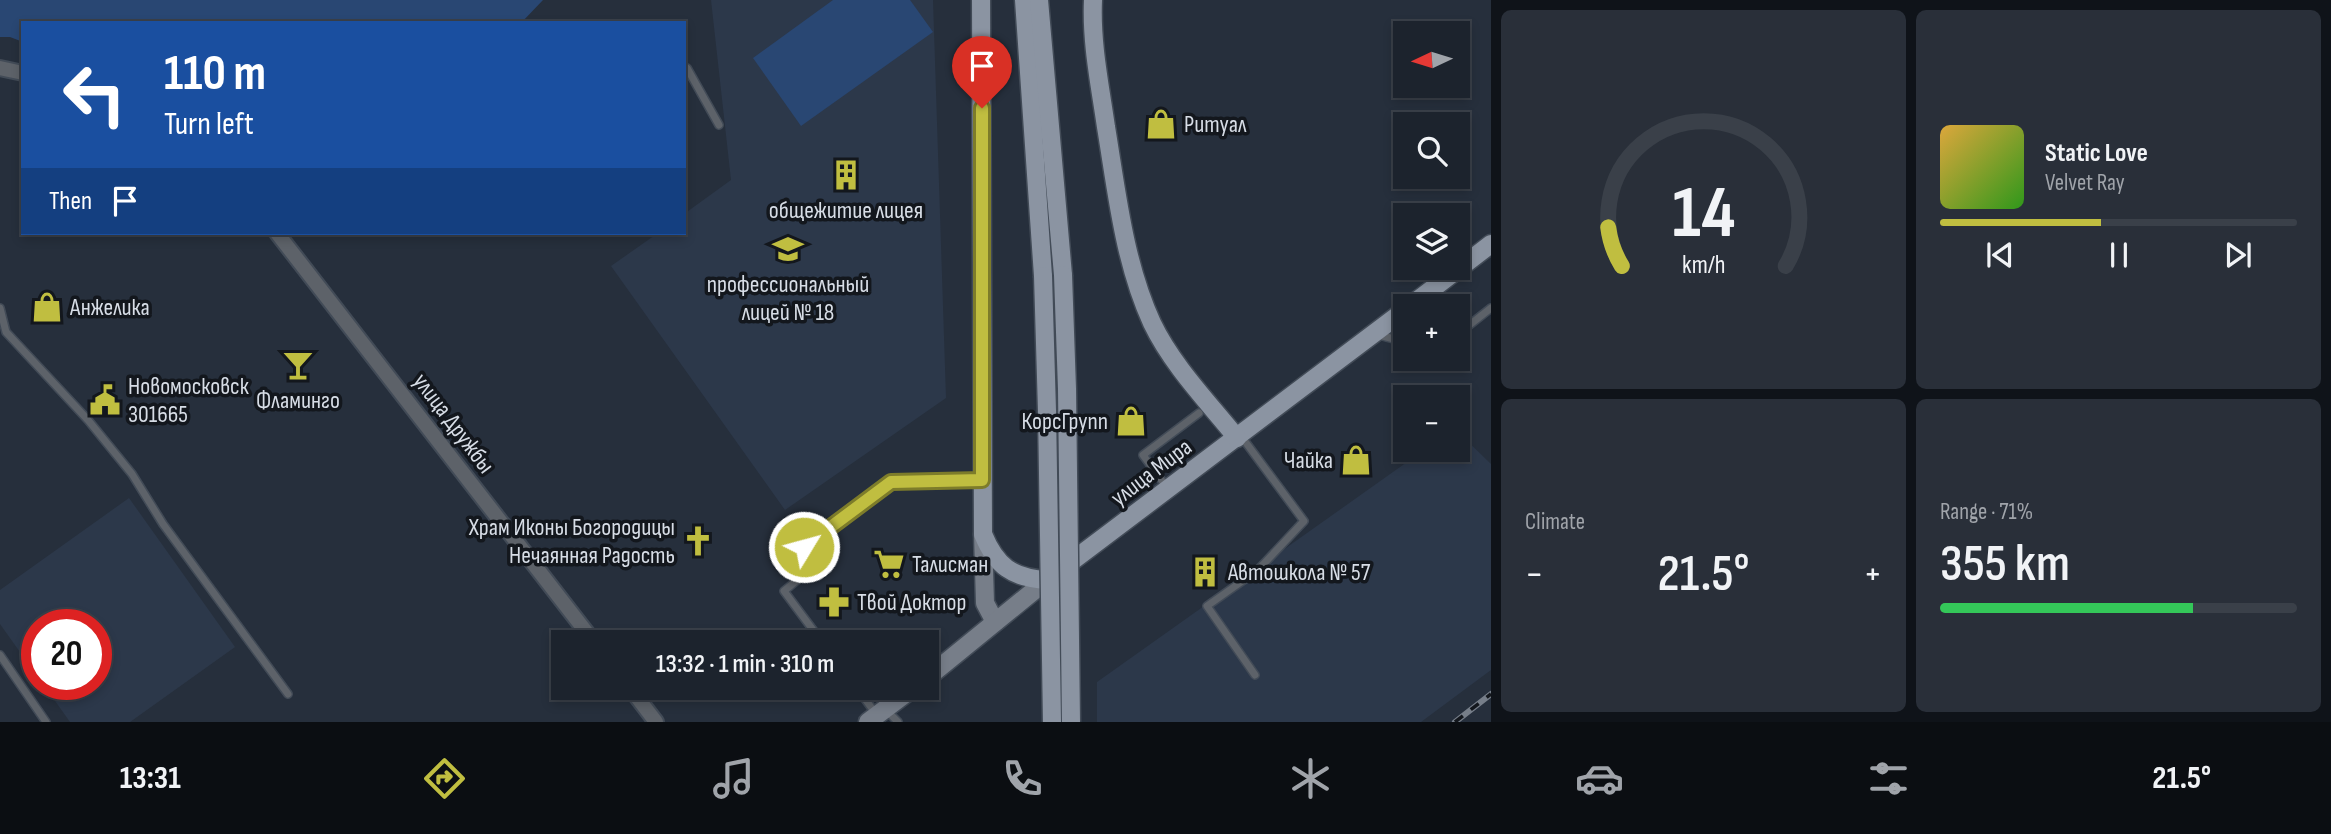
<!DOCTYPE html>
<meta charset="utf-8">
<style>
:root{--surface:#1c232d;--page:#292f39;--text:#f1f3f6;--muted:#a0a4aa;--line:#3a4049;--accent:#c0be40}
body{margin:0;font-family:"Sofia Sans Condensed",sans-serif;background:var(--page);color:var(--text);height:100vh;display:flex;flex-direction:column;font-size:26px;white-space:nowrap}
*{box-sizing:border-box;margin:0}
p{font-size:23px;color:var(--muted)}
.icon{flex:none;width:38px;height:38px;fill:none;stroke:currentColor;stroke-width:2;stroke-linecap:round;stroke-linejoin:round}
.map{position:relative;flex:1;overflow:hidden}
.drawer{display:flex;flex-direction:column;gap:10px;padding:10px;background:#0f1319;width:840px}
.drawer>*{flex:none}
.hud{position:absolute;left:21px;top:21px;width:665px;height:214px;border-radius:0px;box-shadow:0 4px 10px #0003,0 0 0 2px var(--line);background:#1a4fa0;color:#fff;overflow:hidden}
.needle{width:46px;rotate:266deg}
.controls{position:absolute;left:1393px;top:21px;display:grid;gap:14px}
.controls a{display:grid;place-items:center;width:77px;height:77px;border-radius:0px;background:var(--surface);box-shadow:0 4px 10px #0003,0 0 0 2px var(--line);font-size:35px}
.speed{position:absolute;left:21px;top:609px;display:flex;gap:14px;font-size:35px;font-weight:700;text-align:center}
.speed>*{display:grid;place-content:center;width:91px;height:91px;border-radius:50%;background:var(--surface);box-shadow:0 4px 10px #0003,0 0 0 2px var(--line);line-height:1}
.speed .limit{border:10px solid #d22;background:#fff;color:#111}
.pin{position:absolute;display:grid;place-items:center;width:60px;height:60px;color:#fff;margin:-72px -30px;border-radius:50% 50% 50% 0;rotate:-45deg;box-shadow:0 0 7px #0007}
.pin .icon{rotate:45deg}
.me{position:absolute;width:77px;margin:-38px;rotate:53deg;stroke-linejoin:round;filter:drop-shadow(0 0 5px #0008)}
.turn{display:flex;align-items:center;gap:24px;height:147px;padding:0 28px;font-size:32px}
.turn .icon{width:91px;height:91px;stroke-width:2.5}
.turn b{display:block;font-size:49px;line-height:60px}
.then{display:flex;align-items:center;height:66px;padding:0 28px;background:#0003;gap:14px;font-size:26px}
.big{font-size:52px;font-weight:600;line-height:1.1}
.drawer .widget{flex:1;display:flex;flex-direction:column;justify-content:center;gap:10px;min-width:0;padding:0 24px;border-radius:10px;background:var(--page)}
.drawer .dial{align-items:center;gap:0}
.dial svg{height:182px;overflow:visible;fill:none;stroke:var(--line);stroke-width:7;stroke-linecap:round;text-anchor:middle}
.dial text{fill:var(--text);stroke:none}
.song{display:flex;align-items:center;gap:21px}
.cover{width:84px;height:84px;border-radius:10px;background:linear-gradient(135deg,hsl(40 70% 55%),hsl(110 70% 35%))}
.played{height:7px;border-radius:4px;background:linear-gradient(90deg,var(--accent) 45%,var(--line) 45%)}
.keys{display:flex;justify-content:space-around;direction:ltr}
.heat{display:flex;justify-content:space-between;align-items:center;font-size:38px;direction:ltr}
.charge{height:10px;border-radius:5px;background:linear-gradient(90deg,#34c759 71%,var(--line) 0)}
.drawer .tiles{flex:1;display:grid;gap:10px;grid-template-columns:repeat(2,1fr)}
.trip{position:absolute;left:551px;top:630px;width:388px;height:70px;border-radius:0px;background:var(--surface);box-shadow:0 4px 10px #0003,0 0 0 2px var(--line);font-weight:600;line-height:70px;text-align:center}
.dock{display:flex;height:112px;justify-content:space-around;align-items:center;background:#0b0e12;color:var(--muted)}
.dock .icon{width:49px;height:49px}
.dock .active{color:var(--accent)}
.dock b{font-size:32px;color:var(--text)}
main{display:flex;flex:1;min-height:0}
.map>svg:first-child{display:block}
.built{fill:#2c384a}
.green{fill:#294773}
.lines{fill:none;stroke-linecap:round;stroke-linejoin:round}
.service-casing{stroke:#424b57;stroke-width:10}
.minor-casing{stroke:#424b57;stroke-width:18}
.secondary-casing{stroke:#424b57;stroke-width:21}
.primary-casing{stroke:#424b57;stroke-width:21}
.service{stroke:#5d6269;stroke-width:7}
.minor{stroke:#5d6269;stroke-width:14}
.secondary{stroke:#777e89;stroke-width:18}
.primary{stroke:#8b94a2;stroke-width:18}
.rail-casing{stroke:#767e89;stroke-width:6}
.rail{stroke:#13171d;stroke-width:3.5;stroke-dasharray:10;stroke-linecap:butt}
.primary-bridge-casing{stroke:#424b57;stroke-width:21;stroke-linecap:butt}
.primary-bridge{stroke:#8b94a2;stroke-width:18}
.route-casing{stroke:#7d7c2a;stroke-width:18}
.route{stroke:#c0be40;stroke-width:12}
.labels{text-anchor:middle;stroke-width:7;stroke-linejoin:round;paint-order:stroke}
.poi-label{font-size:24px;fill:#d7dde6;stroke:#13171d;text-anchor:start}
.street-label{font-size:24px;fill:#d7dde6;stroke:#13171d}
</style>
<main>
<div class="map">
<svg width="1491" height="722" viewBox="0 0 1491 722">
<rect width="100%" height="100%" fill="#262f3c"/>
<g class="built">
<polygon points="711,0 933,0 946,398 785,510 611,266 658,233 684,233 684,214 731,180"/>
<polygon points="1458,432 1491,464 1491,670 1421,722 1097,722 1097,682 1424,450 1458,450"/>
<polygon points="129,498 235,647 130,722 70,722 43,684 96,684 96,625 37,625 37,676 0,624 0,590"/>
</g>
<g class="green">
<polygon points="0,0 543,0 521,23 23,23 23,42 10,37 0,37"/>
<polygon points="833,0 910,0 933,32 801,126 753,58"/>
</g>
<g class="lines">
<g class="service-casing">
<g id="service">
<polyline points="684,69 687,68 719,125"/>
<polyline points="0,308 6,332 88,420 132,474 163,524 288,694"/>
<polyline points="1375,334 1405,342"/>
<polyline points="1458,334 1491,308"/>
<polyline points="1241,436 1304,521 1258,570 1207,606 1255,675"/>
<polyline points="1168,489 1143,455 1199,413"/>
<polyline points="822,642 784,591 817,564 804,547 891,482 982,480"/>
<polyline points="922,642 924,641"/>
<polyline points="0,655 46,722"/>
<polyline points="857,688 876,714"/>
<polyline points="886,710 898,722"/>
</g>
</g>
<g class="minor-casing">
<g id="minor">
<polyline points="0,68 23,73"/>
<polyline points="277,233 594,642"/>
<polyline points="630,688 656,722"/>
</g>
</g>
<g class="secondary-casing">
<g id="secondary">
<polyline points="983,534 985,603 995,622"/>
<polyline points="928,677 1047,580"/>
<polyline points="868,722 913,688"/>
</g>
</g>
<g class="primary-casing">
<g id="primary">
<path d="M981 0 983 534C996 566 1012 578 1047 580L1405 310"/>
<polyline points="1024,0 1043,276"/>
<polyline points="1039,0 1063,275"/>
<path d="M1093 0C1091 43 1100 85 1106 127 1117 193 1124 262 1152 323 1172 365 1208 402 1237 438"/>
<polyline points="1410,306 1491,244"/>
</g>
</g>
<use href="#service" class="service"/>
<use href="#minor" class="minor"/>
<use href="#secondary" class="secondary"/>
<use href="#primary" class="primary"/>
<g class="rail-casing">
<polyline id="rail" points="1455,722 1491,694"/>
</g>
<use href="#rail" class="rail"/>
<g class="primary-bridge-casing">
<g id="primary-bridge">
<polyline points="1063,275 1067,389 1071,722"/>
<polyline points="1043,276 1047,411 1052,722"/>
</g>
</g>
<use href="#primary-bridge" class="primary-bridge"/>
</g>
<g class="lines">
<g class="route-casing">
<polyline id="route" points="804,547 891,482 982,480 982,108"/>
</g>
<use href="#route" class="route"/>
</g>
<defs>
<g id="shop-bare" transform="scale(2.415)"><path d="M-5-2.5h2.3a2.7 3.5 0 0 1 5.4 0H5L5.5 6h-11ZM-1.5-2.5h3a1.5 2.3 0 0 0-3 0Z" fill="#c0be40" stroke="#13171d" stroke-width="2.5" paint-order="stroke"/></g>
<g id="building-bare" transform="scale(2.415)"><path d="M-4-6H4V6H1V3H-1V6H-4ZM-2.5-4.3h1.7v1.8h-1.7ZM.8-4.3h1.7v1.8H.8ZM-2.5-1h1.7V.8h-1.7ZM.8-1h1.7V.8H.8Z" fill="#c0be40" stroke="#13171d" stroke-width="2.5" paint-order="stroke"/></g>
<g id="university-bare" transform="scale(2.415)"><path d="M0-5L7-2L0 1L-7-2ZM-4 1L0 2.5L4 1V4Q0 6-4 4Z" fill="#c0be40" stroke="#13171d" stroke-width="2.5" paint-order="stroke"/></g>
<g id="bar-bare" transform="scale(2.415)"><path d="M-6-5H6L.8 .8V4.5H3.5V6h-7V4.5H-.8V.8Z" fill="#c0be40" stroke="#13171d" stroke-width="2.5" paint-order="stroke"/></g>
<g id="civic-bare" transform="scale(2.415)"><path d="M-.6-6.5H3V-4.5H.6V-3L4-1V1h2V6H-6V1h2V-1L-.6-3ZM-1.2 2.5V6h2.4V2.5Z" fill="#c0be40" stroke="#13171d" stroke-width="2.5" paint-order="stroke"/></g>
<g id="church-bare" transform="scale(2.415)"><path d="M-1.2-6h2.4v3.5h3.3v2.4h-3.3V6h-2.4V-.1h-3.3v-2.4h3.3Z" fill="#c0be40" stroke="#13171d" stroke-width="2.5" paint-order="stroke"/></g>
<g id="supermarket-bare" transform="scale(2.415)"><path d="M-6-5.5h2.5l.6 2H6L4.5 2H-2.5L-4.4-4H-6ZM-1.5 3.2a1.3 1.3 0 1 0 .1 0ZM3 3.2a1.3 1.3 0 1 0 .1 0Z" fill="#c0be40" stroke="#13171d" stroke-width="2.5" paint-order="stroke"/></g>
<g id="pharmacy-bare" transform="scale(2.415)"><path d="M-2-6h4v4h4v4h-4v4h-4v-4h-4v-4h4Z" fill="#c0be40" stroke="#13171d" stroke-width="2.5" paint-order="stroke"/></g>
</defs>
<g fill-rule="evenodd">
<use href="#shop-bare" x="1161" y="124"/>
<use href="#building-bare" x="846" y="175"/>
<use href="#university-bare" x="788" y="249"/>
<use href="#shop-bare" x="47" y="307"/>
<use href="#bar-bare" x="298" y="365"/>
<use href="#civic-bare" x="105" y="400"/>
<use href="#shop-bare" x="1131" y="421"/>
<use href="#shop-bare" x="1356" y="460"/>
<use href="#church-bare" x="698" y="541"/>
<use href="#supermarket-bare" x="889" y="564"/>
<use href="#building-bare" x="1205" y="572"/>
<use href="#pharmacy-bare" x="834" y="602"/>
</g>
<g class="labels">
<g class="poi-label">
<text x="1184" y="132">Ритуал</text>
<text x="846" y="218" text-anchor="middle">общежитие лицея</text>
<text x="788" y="292" text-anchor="middle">профессиональный<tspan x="788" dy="28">лицей № 18</tspan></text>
<text x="70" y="315">Анжелика</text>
<text x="128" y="394">Новомосковск<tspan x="128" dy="28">301665</tspan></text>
<text x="298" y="408" text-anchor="middle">Фламинго</text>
<text x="1108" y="429" text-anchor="end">КорсГрупп</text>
<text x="1333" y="468" text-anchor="end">Чайка</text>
<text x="675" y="535" text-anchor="end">Храм Иконы Богородицы<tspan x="675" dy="28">Нечаянная Радость</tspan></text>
<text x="912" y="572">Талисман</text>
<text x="1228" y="580">Автошкола № 57</text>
<text x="857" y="610">Твой Доктор</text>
</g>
<g class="street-label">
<text transform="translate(454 423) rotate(53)" y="8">улица Дружбы</text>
<text transform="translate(1151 472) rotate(-37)" y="8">улица Мира</text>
</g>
</g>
</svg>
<div class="controls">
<a><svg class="needle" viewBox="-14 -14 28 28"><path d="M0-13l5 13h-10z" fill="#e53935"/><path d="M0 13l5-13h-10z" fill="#a0a4aa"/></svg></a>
<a><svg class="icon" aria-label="search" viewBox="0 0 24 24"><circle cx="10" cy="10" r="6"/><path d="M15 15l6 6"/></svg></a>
<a><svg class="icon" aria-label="layers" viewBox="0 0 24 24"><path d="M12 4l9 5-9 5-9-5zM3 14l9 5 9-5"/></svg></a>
<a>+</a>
<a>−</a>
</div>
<div class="speed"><div class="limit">20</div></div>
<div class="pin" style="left:982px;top:108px;background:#d93025"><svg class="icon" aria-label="arrive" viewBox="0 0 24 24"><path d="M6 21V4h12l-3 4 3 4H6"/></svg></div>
<svg class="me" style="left:804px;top:547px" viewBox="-20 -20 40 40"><circle r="17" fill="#c0be40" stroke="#fff" stroke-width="3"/><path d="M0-11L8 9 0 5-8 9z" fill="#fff"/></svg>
<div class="trip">13:32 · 1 min · 310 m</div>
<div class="hud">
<div class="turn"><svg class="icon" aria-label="left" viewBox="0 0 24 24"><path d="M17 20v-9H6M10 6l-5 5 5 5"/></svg><div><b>110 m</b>Turn left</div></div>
<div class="then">Then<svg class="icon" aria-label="arrive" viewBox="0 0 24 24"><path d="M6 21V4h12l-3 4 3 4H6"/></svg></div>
</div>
</div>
<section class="drawer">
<div class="tiles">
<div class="widget dial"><svg viewBox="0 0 100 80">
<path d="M14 69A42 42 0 1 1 86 69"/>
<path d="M14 69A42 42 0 0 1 8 52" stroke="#c0be40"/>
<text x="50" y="56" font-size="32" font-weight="700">14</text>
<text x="50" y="72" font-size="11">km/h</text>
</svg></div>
<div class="widget">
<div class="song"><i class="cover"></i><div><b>Static Love</b><p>Velvet Ray</p></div></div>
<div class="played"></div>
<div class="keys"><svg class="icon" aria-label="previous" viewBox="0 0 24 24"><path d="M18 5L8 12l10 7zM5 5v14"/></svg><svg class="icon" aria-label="pause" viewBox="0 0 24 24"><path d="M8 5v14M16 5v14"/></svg><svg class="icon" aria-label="next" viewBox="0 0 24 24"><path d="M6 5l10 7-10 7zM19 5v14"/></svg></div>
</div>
<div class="widget"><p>Climate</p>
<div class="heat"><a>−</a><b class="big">21.5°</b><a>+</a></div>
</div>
<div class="widget"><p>Range · 71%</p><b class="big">355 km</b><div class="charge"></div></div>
</div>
</section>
</main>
<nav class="dock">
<b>13:31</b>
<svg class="icon active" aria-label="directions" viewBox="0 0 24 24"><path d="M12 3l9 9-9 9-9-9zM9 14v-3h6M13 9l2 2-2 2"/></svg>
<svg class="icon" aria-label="music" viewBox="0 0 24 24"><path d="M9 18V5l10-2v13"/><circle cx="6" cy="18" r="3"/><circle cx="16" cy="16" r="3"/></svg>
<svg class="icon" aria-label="phone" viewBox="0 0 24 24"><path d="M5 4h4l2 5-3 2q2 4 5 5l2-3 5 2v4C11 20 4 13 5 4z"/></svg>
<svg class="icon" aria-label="climate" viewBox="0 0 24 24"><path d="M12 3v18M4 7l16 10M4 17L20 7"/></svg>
<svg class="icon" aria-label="car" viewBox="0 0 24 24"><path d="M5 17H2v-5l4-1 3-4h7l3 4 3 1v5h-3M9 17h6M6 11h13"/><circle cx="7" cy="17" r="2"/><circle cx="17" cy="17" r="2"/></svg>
<svg class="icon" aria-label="filters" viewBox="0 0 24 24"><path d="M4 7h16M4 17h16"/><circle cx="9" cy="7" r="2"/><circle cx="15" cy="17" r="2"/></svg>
<b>21.5°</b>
</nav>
